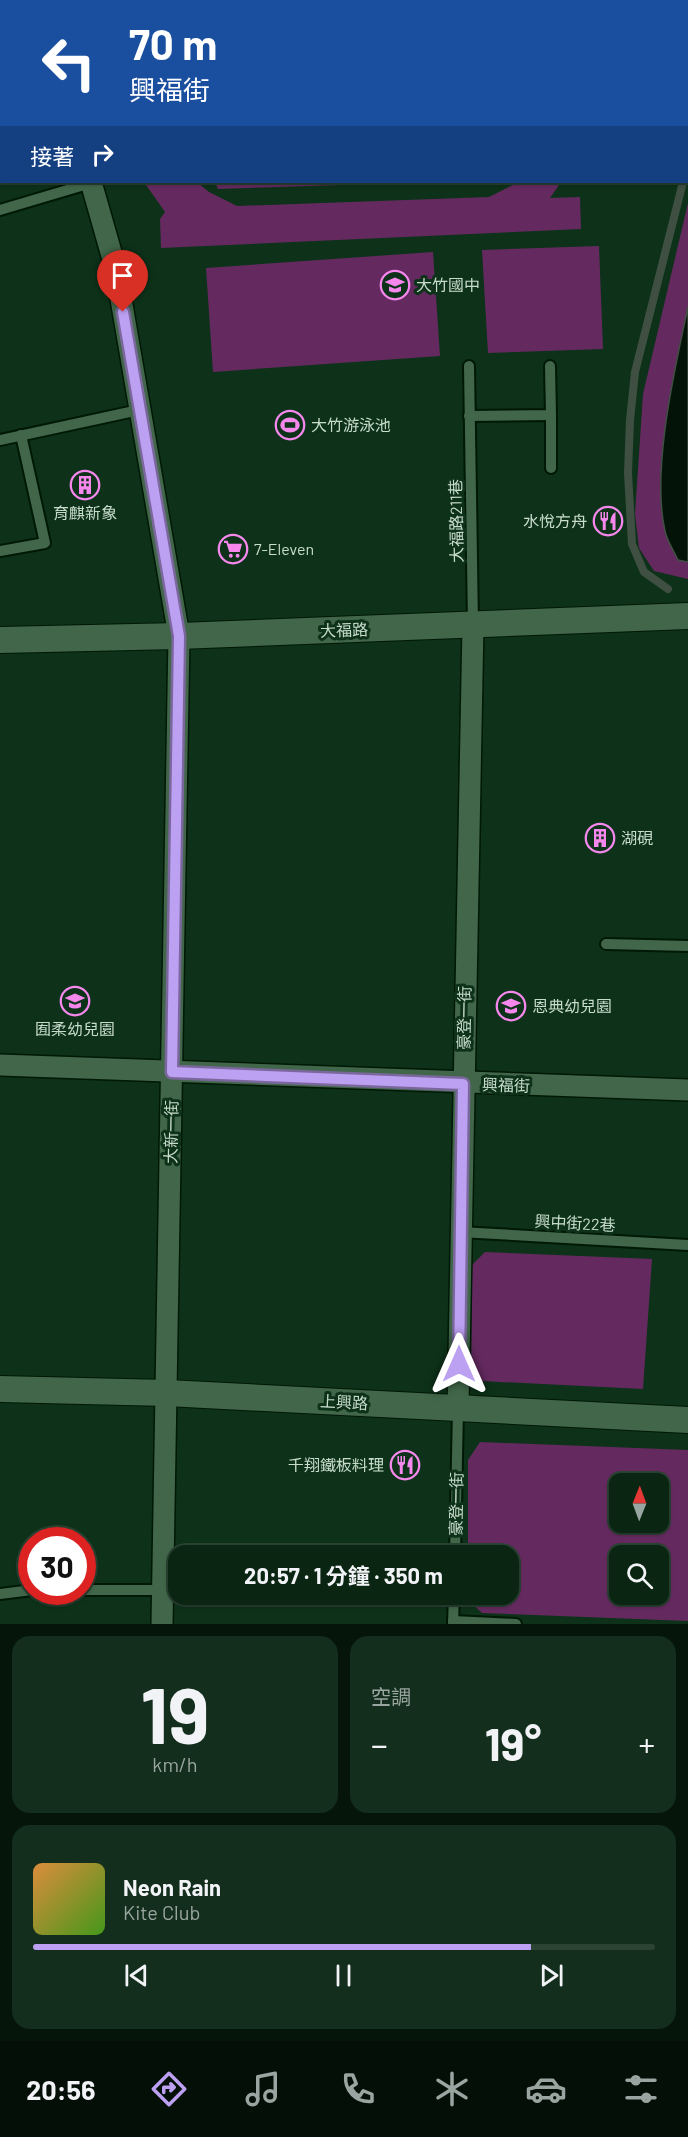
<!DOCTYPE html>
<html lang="zh-TW">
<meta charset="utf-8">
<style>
:root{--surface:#0a2613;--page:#132e1c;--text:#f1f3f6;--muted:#99a5a0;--line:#2a4333;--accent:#bca0f2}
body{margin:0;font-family:Barlow,"Noto Sans TC",sans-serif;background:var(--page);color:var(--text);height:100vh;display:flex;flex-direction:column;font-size:22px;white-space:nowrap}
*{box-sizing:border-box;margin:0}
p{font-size:20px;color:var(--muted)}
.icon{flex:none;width:33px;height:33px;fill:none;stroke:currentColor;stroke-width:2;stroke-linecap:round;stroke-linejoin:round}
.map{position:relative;height:1624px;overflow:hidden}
.panel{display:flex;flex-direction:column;gap:12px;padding:12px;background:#06150a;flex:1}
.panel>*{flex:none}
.banner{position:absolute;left:0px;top:0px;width:688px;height:183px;box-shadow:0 2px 4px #0004,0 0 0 2px var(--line);background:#1a4fa0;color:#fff;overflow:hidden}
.needle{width:39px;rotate:1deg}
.tools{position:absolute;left:609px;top:1473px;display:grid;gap:12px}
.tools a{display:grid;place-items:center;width:60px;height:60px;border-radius:12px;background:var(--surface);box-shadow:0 2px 4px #0004,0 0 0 2px var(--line);font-size:30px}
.speed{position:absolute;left:18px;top:1527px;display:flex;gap:12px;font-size:30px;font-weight:700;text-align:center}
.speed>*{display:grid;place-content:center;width:78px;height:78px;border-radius:50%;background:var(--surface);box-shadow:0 2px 4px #0004,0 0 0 2px var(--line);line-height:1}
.speed .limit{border:9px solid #d22;background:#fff;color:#111}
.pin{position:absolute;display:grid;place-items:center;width:51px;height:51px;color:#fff;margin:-62px -26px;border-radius:50% 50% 50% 0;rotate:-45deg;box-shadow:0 0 6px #0007}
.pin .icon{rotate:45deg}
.me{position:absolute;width:66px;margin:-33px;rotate:0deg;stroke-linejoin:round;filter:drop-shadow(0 0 4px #0008)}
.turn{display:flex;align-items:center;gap:21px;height:126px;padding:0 30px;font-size:27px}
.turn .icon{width:78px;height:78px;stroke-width:2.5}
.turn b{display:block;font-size:42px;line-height:51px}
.then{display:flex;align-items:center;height:57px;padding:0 30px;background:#0003;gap:12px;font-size:22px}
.big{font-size:45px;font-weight:700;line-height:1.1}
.panel .card{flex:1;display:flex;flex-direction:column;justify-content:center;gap:9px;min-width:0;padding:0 21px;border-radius:18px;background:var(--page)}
.panel .dial{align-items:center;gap:0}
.dial b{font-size:78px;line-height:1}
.song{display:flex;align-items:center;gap:18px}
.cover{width:72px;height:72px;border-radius:9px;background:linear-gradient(135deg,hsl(30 70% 55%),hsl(100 70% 35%))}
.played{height:6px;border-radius:3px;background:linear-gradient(90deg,var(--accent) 80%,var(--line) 80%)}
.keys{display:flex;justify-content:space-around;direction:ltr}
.heat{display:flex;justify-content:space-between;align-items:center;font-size:33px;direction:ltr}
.panel .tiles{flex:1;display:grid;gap:12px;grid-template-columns:1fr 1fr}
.card:last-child{grid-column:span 2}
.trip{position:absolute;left:168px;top:1545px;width:351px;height:60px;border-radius:18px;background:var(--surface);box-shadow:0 2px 4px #0004,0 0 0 2px var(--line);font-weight:700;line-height:60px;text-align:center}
.dock{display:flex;height:96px;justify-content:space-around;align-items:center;background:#040f08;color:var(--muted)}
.dock .icon{width:42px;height:42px}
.dock .selected{color:var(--accent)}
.dock b{font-size:27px;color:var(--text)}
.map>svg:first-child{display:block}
.green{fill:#642a5f;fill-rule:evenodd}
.water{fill:#041307;stroke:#3f4f42;stroke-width:1.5}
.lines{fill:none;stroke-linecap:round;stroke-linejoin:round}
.stream{stroke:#3f4f42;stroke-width:8}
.service-casing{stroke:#001806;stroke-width:14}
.minor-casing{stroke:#001806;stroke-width:24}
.tertiary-casing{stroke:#001806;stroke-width:28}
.service{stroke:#416649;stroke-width:10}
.minor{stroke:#416649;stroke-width:21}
.tertiary{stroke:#416649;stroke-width:26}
.route-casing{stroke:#7a689d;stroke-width:15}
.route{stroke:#bca0f2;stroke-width:10}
.labels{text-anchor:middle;stroke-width:6;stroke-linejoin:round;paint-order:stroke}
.poi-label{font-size:16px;fill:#c8dccc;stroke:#0d3219;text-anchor:start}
.street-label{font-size:16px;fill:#c8dccc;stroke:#0d3219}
</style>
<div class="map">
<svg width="688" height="1624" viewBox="0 0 688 1624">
<rect width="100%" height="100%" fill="#0d3219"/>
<g class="green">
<polygon points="332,0 571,0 571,1 301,1"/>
<polygon points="144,182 197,182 209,192 237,206 489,197 519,182 561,182 550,198 580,197 581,229 161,248 160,219 165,212"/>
<polygon points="215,182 439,182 218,189"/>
<polygon points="688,203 688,579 654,571 639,548 635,514 643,394"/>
<polygon points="599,246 603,349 488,353 482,250"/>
<polygon points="433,252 440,356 213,372 206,268"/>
<polygon points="485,1252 652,1259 643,1389 482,1381 471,1370 472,1265"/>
<path d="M480 1442 688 1450V1621L482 1613 468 1600V1595L508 1594V1556L468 1555V1460ZM620 1484H658V1522H620ZM620 1556H658V1594H620Z"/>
</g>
<path class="water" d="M688 307V562L678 560C674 551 667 541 665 531 651 470 675 368 688 307Z"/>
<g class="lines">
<g class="stream">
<polyline points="687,167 688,163"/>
<polyline points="668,589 644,572 632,544 628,473 630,420 635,372 683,182"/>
</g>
<g class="service-casing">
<g id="service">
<polyline points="0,210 91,183"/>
<polyline points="469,366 473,624"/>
<polyline points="551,415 551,468"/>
<polyline points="469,416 551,415 550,366"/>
<polyline points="0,440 139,410"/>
<polyline points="0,551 45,543 21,435"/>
<polyline points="606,944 688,946"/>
<polyline points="460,1232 688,1245"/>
<polyline points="455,1556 458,1408"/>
<polyline points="82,1590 162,1590"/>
<polyline points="0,1594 32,1590"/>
<polyline points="453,1621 516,1624"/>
<polyline points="453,1624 454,1594"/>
</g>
</g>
<g class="minor-casing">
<g id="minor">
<polyline points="32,0 33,2"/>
<polyline points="91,182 116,270 179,636 162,1624"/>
<polyline points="0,1065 688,1090"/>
<polyline points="458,1408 473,625"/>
</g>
</g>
<g class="tertiary-casing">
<g id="tertiary">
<polyline points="0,640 179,636 688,616"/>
<polyline points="0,1389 167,1393 688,1420"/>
</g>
</g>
<use href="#service" class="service"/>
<use href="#minor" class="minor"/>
<use href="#tertiary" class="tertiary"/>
</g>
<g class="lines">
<g class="route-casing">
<polyline id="route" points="123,312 179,636 172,1072 463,1084 459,1364"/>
</g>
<use href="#route" class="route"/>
</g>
<defs>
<g id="school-ring" transform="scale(1.5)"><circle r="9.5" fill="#0d3219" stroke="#f688ed" stroke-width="1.5"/><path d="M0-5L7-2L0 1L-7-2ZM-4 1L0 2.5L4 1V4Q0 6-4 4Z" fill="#f688ed"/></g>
<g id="stadium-ring" transform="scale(1.5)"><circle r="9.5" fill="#0d3219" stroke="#f688ed" stroke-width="1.5"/><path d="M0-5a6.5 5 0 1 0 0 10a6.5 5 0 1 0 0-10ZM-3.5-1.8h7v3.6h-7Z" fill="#f688ed"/></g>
<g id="building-ring" transform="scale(1.5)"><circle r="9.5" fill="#0d3219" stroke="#f688ed" stroke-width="1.5"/><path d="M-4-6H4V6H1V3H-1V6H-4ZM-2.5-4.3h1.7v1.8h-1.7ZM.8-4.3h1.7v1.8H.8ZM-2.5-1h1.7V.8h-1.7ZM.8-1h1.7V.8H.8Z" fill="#f688ed"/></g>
<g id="restaurant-ring" transform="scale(1.5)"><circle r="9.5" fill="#0d3219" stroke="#f688ed" stroke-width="1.5"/><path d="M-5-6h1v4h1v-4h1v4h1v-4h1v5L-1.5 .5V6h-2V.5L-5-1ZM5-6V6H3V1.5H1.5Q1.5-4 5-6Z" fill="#f688ed"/></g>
<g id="supermarket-ring" transform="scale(1.5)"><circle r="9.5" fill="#0d3219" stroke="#f688ed" stroke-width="1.5"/><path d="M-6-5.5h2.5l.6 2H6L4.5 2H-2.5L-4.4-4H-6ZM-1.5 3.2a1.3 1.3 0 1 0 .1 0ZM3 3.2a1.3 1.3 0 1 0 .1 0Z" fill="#f688ed"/></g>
</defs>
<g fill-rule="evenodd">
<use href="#school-ring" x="395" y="285"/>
<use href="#stadium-ring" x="290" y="425"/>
<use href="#building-ring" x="85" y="485"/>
<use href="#restaurant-ring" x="608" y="521"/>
<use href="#supermarket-ring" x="233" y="549"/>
<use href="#building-ring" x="600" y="838"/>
<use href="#school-ring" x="75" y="1001"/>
<use href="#school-ring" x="511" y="1006"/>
<use href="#restaurant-ring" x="405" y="1465"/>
</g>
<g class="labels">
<g class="poi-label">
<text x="416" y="291">大竹國中</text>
<text x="311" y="431">大竹游泳池</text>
<text x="85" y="519" text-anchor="middle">育麒新象</text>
<text x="587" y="527" text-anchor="end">水悅方舟</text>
<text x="254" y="555">7-Eleven</text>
<text x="621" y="844">湖硯</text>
<text x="532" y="1012">恩典幼兒園</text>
<text x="75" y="1035" text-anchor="middle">囿柔幼兒園</text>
<text x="384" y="1471" text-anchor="end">千翔鐵板料理</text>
</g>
<g class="street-label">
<text transform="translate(456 521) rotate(-91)" y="6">大福路211巷</text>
<text transform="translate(344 630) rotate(-2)" y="6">大福路</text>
<text transform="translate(464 1018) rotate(-89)" y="6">豪登一街</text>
<text transform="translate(506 1085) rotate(2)" y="6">興福街</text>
<text transform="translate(171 1132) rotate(-89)" y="6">大新一街</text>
<text transform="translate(575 1223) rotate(3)" y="6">興中街22巷</text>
<text transform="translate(344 1402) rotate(3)" y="6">上興路</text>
<text transform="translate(456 1504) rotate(-89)" y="6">豪登一街</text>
</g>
</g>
</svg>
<div class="tools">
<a><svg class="needle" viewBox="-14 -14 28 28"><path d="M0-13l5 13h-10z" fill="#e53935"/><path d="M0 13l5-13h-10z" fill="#99a5a0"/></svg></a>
<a><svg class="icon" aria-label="search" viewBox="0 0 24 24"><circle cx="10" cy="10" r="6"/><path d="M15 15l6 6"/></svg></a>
</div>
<div class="speed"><div class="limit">30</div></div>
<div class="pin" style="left:123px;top:312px;background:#d93025"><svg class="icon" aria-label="arrive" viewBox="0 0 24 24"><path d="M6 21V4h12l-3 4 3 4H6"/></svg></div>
<svg class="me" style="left:459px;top:1364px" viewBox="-20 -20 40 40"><path d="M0-17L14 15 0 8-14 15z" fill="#bca0f2" stroke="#fff" stroke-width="4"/></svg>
<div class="trip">20:57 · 1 分鐘 · 350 m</div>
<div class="banner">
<div class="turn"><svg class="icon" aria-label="left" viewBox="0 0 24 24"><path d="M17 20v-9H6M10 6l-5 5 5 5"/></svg><div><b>70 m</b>興福街</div></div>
<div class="then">接著<svg class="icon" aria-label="right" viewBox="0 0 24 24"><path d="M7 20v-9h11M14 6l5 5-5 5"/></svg></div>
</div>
</div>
<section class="panel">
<div class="tiles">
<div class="card dial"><b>19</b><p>km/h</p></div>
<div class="card"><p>空調</p>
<div class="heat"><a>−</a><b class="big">19°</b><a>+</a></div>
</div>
<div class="card">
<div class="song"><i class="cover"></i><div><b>Neon Rain</b><p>Kite Club</p></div></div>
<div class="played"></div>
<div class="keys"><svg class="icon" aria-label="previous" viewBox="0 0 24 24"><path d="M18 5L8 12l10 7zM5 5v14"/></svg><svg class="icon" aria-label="pause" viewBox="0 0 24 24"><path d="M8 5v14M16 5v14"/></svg><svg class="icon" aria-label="next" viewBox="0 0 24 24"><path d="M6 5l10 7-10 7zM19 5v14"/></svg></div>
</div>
</div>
</section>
<nav class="dock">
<b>20:56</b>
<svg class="icon selected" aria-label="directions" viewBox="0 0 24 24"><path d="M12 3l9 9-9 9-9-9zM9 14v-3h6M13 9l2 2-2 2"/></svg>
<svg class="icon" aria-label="music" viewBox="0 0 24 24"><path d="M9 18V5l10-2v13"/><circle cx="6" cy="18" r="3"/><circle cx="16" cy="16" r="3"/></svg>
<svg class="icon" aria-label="phone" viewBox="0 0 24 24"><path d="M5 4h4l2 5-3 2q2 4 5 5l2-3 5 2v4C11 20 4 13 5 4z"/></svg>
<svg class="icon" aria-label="climate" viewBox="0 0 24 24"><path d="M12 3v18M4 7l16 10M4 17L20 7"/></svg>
<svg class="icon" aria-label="car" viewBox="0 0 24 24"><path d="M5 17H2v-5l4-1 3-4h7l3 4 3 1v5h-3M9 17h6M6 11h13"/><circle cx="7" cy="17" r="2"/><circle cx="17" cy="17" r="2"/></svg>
<svg class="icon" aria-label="filters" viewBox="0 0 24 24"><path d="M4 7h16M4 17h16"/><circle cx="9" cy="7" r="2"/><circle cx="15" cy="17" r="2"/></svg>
</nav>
